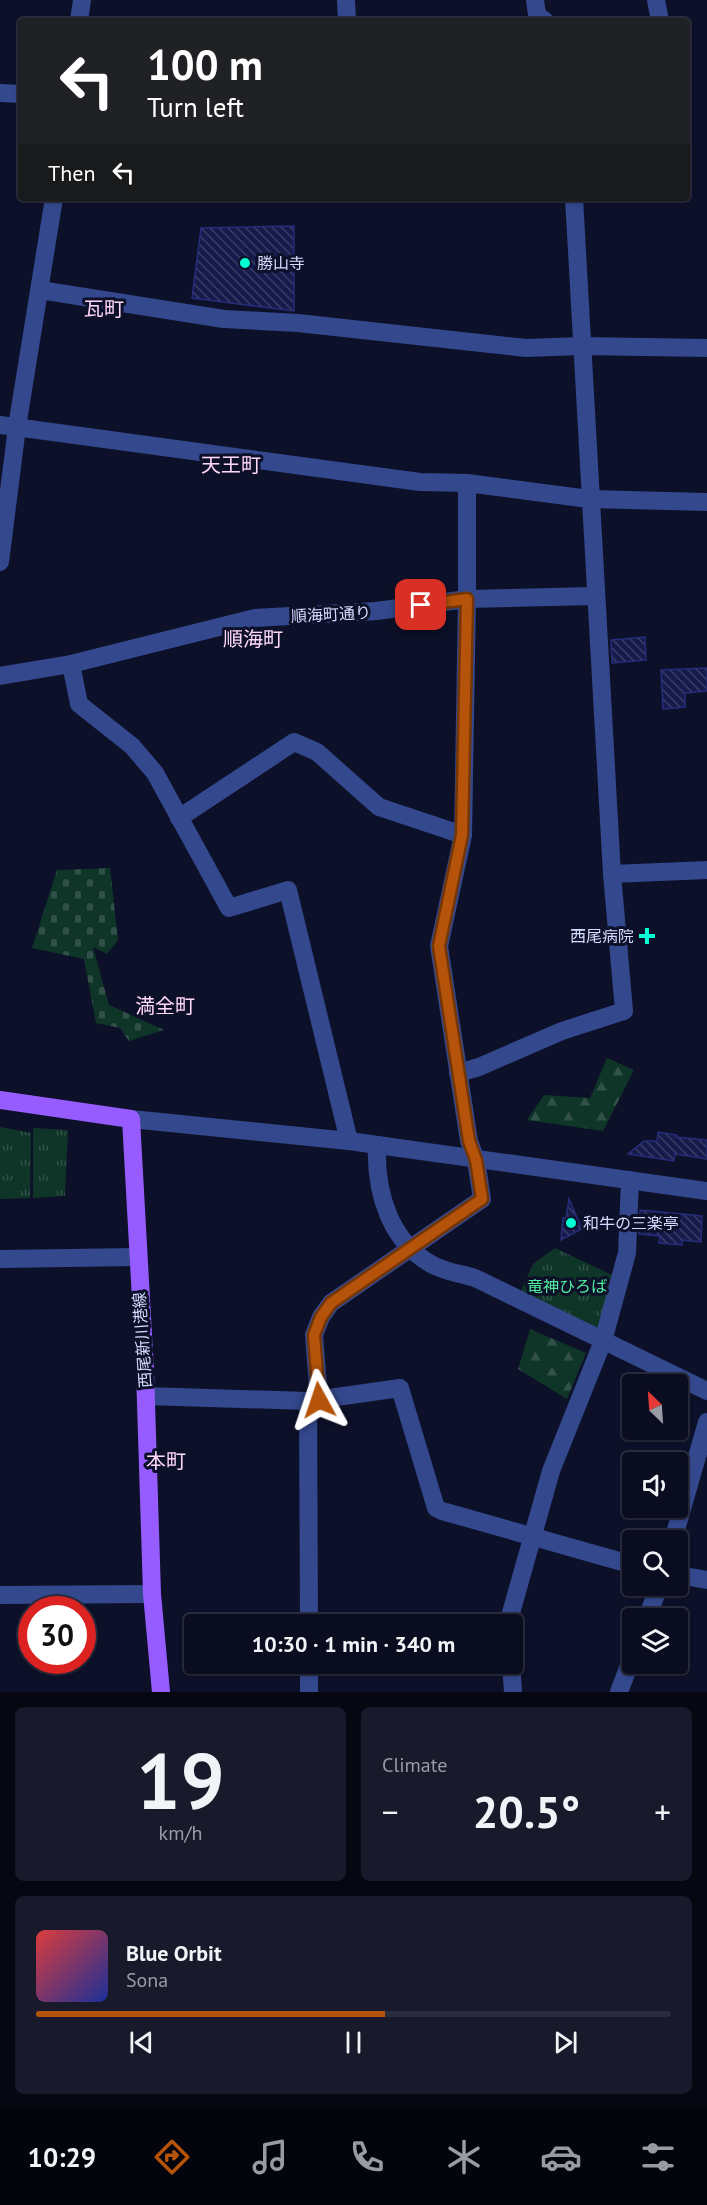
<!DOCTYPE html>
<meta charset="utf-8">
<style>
:root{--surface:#0a0c1f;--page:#181a2c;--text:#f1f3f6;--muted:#999ba4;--line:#2a2c3d;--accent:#b45309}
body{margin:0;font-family:"PT Sans","Noto Sans JP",sans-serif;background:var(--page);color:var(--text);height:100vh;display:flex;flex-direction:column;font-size:22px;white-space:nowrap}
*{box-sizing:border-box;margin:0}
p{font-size:20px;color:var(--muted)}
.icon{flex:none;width:33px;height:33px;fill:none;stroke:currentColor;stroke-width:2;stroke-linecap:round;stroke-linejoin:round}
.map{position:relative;height:1692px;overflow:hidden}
.drawer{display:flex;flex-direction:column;gap:15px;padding:15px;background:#060711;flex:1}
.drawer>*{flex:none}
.banner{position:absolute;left:18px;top:18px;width:672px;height:183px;border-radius:6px;box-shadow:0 2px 4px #0004,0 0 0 2px var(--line);background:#202124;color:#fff;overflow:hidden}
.needle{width:39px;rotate:335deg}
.controls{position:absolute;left:622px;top:1374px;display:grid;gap:12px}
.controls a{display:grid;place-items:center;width:66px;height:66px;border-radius:6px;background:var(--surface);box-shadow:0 2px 4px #0004,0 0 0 2px var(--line);font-size:30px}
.speed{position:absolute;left:18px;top:1596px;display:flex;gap:12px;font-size:30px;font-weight:700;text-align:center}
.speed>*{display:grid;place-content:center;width:78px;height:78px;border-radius:50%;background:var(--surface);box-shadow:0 2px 4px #0004,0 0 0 2px var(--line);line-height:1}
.speed .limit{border:9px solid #d22;background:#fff;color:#111}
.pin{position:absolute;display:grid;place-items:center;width:51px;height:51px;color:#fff;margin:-26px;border-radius:12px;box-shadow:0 3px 9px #0006}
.me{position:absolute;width:66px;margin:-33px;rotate:355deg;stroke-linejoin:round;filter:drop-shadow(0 0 4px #0008)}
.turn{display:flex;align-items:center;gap:21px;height:126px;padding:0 30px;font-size:27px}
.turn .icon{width:78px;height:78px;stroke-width:2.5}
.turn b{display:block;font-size:42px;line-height:51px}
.then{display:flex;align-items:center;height:57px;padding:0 30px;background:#0003;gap:12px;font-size:22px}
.big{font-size:45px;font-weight:700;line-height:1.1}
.drawer .card{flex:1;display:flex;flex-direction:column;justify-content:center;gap:9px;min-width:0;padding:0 21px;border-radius:9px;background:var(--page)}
.drawer .dial{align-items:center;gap:0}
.dial b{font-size:78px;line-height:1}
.song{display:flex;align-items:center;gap:18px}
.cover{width:72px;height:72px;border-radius:9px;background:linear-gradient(135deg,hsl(0 70% 55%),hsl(230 70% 35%))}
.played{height:6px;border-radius:3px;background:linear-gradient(90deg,var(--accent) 55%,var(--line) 55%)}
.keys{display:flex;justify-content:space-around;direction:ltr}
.heat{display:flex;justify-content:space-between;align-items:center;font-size:33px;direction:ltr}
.drawer .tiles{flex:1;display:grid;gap:15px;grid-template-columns:1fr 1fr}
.card:last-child{grid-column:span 2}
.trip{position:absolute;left:184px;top:1614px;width:339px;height:60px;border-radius:6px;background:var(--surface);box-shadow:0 2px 4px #0004,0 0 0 2px var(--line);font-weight:700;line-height:60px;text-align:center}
.tabs{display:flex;height:96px;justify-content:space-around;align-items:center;background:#04050c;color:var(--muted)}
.tabs .icon{width:42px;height:42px}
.tabs .selected{color:var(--accent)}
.tabs b{font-size:27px;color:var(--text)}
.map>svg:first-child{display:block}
.forest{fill:url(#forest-firs)}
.cemetery{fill:url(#cemetery-stones)}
.park{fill:url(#park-tufts)}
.building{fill:url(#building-back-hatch);stroke:#262c7b;stroke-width:1.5}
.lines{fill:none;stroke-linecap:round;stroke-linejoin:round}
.minor{stroke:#33488d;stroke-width:18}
.major{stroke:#965cff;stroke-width:18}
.route-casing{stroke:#753606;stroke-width:15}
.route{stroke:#b45309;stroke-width:10}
.poi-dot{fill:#01ffd3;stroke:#0d1029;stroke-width:2}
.labels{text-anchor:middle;stroke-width:6;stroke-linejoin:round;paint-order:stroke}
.poi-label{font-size:16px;fill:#d5dbff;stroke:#0d1029;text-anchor:start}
.street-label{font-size:16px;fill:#d5dbff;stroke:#0d1029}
.park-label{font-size:16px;fill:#53ed9d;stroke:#0d1029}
.quarter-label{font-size:20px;fill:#ffd7fb;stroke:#0d1029}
</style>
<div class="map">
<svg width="707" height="1692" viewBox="0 0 707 1692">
<defs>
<pattern id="forest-firs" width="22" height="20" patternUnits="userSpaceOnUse" patternTransform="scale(1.5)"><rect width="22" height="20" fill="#0f3428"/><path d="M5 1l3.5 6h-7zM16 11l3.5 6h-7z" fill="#315148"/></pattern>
<pattern id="cemetery-stones" width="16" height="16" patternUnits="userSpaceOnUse" patternTransform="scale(1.5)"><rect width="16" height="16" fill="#0f3428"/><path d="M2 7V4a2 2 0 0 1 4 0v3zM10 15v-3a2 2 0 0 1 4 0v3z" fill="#315148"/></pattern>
<pattern id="park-tufts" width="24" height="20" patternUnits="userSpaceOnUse" patternTransform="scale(1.5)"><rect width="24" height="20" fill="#0f3428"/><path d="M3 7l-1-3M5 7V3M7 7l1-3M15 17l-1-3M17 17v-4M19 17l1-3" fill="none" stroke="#315148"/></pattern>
<pattern id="building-back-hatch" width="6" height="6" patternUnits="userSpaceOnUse" patternTransform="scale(1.5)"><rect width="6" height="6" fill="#171b4c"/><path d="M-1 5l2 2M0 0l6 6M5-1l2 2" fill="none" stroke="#383c67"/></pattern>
</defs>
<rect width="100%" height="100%" fill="#0d1029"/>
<g class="forest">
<polygon points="607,1058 634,1070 603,1131 527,1120 544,1095 590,1098"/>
<polygon points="530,1329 586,1353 567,1399 518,1369"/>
</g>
<polygon class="cemetery" points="110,868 118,940 107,954 93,947 109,1005 164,1030 129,1041 120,1028 96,1023 84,959 32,948 57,870"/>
<g class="park">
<polygon points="0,1127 31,1133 30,1198 0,1199"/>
<polygon points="33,1128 68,1130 65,1196 33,1198"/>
<polygon points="555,1248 612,1275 598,1332 519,1295 533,1264"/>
</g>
<g class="building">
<polygon points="294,226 294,311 192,298 201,228"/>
<polygon points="645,637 646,660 612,663 611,640"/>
<polygon points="707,668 707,691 685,693 685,707 663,709 661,670"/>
<polygon points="658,1132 677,1135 676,1137 707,1140 707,1159 675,1154 674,1161 628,1154 644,1141 657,1141"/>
<polygon points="569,1199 582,1229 561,1240 563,1218 566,1218"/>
<polygon points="640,1210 702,1216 701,1242 682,1240 682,1245 659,1243 660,1236 639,1234"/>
</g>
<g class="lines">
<g class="minor">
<polyline points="346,0 347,21"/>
<polyline points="535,0 537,15 545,21"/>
<polyline points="656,0 660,21"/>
<polyline points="79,21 82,0"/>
<polyline points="0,93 21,94"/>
<polyline points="40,290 224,319 298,323 526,348 581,346 707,348"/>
<polyline points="0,425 420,482 467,483 589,499 707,502"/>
<polyline points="0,562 17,427 54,198"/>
<polyline points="71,664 79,704 132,746 155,773 229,908 288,890 349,1141"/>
<polyline points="0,676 71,664 255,618 376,611 467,599 595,596"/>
<polyline points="179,818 294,742 317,752 379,807 463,835"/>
<polyline points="612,874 707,870"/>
<polyline points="458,1073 479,1067 562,1031 624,1011 612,874 574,198"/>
<polyline points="131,1119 349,1141 707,1191"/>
<path d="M377 1145C375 1192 390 1244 435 1266 447 1272 462 1274 475 1278L707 1391"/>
<polyline points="0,1259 137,1257"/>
<polyline points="146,1396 308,1401 400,1388 436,1508 442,1511 633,1565"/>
<polyline points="319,1400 314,1335 321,1317 331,1303 482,1199 476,1160 469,1141 439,946 463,835 467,599 467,483"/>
<polyline points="308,1401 309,1624"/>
<polyline points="673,1540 707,1422"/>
<polyline points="678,1575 707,1580"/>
<polyline points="0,1595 152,1594"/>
<polyline points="647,1618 659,1586"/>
<polyline points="509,1624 509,1620 551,1471 603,1341 627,1253 630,1180"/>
<polyline points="309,1664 309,1692"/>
<polyline points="511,1664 513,1692"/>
<polyline points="619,1692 633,1655"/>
</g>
<polyline class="major" points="0,1100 131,1119 145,1371 152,1594 161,1692"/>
</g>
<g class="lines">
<g class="route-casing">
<polyline id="route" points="319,1400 314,1335 321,1317 331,1303 482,1199 476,1160 469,1141 439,946 462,835 467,599 421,605"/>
</g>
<use href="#route" class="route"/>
</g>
<g class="poi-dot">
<circle cx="245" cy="263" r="6"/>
<path d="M644 927h6v6h6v6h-6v6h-6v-6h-6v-6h6z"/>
<circle cx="571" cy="1223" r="6"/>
</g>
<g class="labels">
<g class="poi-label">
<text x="257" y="269">勝山寺</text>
<text x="634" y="942" text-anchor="end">西尾病院</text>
<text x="583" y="1229">和牛の三楽亭</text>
</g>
<g class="street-label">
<text transform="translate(331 614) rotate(-3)" y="6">順海町通り</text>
<text transform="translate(142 1340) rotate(-94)" y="6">西尾新川港線</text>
</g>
<g class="park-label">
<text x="567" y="1292">竜神ひろば</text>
</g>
<g class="quarter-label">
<text x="104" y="316">瓦町</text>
<text x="231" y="472">天王町</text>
<text x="253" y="646">順海町</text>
<text x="165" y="1013">満全町</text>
<text x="166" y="1468">本町</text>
</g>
</g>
</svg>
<div class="controls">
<a><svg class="needle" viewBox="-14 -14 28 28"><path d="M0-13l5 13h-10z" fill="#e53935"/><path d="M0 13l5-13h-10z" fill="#999ba4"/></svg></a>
<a><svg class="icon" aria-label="sound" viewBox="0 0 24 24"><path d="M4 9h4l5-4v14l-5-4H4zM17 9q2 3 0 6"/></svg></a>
<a><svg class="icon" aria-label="search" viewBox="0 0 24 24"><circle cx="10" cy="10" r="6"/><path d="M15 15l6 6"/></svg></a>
<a><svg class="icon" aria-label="layers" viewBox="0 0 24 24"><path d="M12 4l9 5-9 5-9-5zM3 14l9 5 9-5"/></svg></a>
</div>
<div class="speed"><div class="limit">30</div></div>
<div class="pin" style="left:421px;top:605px;background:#d93025"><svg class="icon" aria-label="arrive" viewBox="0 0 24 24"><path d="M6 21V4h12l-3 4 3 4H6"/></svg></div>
<svg class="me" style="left:319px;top:1400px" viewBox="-20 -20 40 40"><path d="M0-17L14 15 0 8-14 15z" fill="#b45309" stroke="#fff" stroke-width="4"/></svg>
<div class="trip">10:30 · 1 min · 340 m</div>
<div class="banner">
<div class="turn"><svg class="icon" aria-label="left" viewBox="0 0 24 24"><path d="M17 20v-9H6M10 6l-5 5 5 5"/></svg><div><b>100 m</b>Turn left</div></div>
<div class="then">Then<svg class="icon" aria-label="left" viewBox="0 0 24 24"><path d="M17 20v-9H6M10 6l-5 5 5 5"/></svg></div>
</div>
</div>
<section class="drawer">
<div class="tiles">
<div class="card dial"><b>19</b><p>km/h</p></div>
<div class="card"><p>Climate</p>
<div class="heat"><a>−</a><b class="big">20.5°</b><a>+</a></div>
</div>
<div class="card">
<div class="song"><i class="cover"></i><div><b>Blue Orbit</b><p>Sona</p></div></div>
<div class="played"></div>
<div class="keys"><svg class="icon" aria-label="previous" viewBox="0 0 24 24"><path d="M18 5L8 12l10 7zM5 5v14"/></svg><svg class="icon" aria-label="pause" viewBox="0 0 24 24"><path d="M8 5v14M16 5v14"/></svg><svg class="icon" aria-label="next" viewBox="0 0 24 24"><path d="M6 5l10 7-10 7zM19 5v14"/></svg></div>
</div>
</div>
</section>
<nav class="tabs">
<b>10:29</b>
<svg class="icon selected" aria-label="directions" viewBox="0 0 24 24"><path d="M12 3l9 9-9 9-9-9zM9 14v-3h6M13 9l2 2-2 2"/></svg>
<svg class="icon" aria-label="music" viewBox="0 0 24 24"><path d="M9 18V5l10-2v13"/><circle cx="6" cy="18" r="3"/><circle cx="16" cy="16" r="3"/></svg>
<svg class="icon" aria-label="phone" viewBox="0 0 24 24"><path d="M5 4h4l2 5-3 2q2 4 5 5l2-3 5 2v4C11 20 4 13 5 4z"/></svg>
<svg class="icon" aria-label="climate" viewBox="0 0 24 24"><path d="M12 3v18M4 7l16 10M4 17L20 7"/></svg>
<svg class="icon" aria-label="car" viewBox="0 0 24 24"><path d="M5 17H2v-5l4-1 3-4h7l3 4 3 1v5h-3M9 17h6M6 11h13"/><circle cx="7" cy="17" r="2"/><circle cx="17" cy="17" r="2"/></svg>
<svg class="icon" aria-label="filters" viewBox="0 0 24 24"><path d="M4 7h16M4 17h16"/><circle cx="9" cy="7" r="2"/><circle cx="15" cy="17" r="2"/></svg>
</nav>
